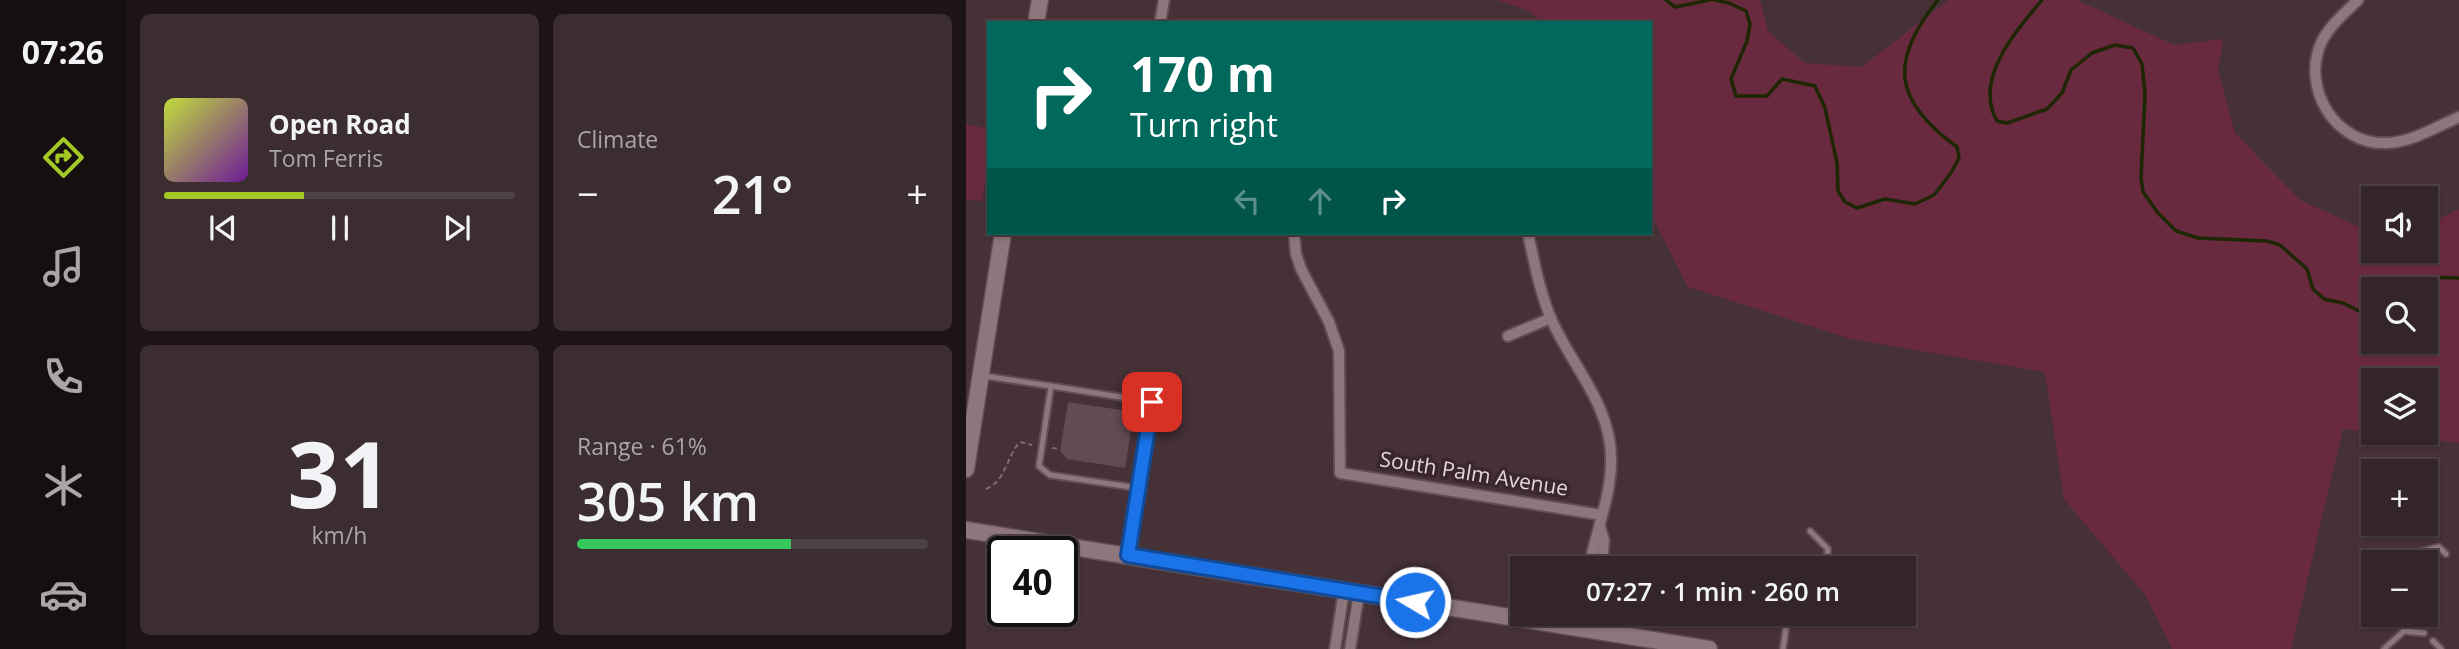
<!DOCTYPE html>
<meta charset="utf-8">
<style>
:root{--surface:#342528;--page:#3c2d30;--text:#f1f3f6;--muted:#a9a5a8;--line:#4e4245;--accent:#a4c824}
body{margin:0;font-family:"Open Sans",sans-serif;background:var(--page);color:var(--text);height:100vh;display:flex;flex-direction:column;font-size:26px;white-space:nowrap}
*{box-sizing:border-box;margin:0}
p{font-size:23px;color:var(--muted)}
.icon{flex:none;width:38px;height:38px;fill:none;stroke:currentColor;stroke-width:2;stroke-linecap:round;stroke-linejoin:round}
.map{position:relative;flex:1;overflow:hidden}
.details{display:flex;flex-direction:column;gap:14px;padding:14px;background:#1d1416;width:840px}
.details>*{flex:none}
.top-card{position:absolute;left:21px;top:21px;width:665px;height:214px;border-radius:0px;box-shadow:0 2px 5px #0004,0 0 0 2px var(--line);background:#00695c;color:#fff;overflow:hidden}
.tools{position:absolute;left:1395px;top:186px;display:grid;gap:14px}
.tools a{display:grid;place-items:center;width:77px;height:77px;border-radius:0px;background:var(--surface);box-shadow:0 2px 5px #0004,0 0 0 2px var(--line);font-size:35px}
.speed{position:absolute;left:21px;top:536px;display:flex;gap:14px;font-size:35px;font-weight:700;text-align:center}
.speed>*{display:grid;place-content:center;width:91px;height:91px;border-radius:50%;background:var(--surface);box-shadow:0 2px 5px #0004,0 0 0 2px var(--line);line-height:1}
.speed .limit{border:4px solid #111;border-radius:10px;background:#fff;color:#111}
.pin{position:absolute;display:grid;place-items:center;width:60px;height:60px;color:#fff;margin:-30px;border-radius:14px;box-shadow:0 4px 10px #0006}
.me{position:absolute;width:77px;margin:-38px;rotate:279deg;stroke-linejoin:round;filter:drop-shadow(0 0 5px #0008)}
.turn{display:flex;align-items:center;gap:24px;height:147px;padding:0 28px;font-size:32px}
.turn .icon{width:91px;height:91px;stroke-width:2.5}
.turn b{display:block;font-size:49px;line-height:60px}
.lanes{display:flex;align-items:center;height:66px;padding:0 28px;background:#0003;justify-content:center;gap:35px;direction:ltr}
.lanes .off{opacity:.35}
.big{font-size:52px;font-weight:600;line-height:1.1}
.details .card{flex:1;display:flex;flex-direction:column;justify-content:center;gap:10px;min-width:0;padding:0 24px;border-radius:10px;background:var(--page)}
.details .dial{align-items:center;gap:0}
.dial b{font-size:91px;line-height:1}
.song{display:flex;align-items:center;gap:21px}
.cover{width:84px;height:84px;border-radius:10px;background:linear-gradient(135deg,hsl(70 70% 55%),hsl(280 70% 35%))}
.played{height:7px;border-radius:4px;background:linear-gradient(90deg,var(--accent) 40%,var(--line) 40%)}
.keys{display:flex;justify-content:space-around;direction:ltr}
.heat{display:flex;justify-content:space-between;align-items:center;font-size:38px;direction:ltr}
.charge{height:10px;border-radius:5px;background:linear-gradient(90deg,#34c759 61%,var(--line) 0)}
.details .tiles{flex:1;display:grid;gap:14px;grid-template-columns:repeat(2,1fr)}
.trip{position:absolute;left:544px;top:556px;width:406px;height:70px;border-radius:0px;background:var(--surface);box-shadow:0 2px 5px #0004,0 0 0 2px var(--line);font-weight:600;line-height:70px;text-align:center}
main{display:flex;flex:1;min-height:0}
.tabs{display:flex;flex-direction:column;width:126px;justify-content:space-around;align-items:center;background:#150f10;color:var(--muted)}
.tabs .icon{width:49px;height:49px}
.tabs .selected{color:var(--accent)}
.tabs b{font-size:32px;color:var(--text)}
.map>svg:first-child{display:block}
.green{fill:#692a40;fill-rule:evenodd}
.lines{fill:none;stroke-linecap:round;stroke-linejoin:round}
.stream{stroke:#1e2603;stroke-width:3.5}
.building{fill:#624c52}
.lane-casing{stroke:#5f4d53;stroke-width:9}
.street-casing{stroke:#5f4d53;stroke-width:14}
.secondary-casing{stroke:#5f4d53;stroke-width:19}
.path{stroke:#7f6d71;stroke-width:2;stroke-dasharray:5 3.5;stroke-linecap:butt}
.lane{stroke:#8d767c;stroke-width:5}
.street{stroke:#8d767c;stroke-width:10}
.secondary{stroke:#8d767c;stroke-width:16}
.route-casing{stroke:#114b97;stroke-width:18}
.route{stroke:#1a73e8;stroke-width:12}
.labels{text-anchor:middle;stroke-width:7;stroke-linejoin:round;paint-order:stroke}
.street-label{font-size:21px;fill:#e4d6da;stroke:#3a272c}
</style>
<main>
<nav class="tabs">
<b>07:26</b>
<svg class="icon selected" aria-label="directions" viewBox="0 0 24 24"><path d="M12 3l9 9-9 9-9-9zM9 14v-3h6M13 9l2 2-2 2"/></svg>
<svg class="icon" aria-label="music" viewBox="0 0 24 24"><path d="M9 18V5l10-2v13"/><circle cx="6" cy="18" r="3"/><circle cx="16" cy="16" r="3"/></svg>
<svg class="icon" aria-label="phone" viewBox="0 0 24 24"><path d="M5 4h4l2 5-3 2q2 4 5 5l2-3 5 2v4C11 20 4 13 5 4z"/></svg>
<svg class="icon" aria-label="climate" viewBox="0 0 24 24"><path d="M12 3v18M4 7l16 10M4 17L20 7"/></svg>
<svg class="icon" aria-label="car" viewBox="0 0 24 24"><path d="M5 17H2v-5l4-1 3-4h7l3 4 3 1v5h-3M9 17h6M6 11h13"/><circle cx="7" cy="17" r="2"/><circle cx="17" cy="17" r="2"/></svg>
</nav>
<section class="details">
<div class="tiles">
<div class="card">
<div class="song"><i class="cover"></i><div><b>Open Road</b><p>Tom Ferris</p></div></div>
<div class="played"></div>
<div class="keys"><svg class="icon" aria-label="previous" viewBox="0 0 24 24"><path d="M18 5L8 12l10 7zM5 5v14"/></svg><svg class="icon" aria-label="pause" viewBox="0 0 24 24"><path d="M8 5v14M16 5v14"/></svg><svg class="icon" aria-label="next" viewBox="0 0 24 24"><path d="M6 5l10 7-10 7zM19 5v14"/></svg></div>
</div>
<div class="card"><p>Climate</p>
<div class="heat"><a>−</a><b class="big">21°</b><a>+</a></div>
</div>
<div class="card dial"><b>31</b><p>km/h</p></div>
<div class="card"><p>Range · 61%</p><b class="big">305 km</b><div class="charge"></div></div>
</div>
</section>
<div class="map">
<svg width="1493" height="649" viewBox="0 0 1493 649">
<rect width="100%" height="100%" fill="#453136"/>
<g class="green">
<path d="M531 0H794L802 31 839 63 895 67 983 0H1111L1208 45 1257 39 1252 71 1269 133 1334 200 1389 225 1407 228V250H1460V225L1493 209V443L1377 429 1325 649H1206L1179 595 1098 499 1079 372 885 339 722 287 684 212V23H578L563 11ZM1407 289H1460V341H1407ZM1407 380H1460V432H1407Z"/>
<polygon points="0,124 23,129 23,157 16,201 0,200"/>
</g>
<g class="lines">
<g class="stream">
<polyline points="700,0 709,7 744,0"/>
<path d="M748 0 763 3 780 11 784 24 781 41 765 79 770 96H801L816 79 849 86 859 108 871 163 872 191 879 202 891 208 919 199 949 204 968 195 985 173 993 158 991 147C928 101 922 62 972 0"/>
<path d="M1076 0C1050 31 1007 79 1031 121L1041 123 1081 109 1096 93 1105 70 1126 53 1149 45 1167 48 1176 64 1179 94 1175 178 1177 192 1192 213 1210 231 1232 238 1301 241 1314 245 1341 269 1347 289 1358 299 1377 303 1407 318"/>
<path d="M1455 289C1465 275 1477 277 1493 278"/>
</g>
</g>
<polygon class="building" points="102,402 168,412 159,468 101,459 94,451"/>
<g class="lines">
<g class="lane-casing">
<g id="lane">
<polyline points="18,376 85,386 73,466 84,475 172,488 162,555"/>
<polyline points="85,386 186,402 172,488"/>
<polyline points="844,531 862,549 859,569"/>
<polyline points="1442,562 1457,551 1473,547 1480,554"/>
<polyline points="1435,614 1438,631"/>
<polyline points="1467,641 1475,649"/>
<polyline points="817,649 822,614"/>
<polyline points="1418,649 1438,631 1458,633"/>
</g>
</g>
<g class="street-casing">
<g id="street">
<path d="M1392 0C1380 12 1364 25 1356 41 1334 87 1369 146 1422 143 1448 141 1470 127 1493 117"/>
<polyline points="194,23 198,0"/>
<polyline points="328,233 330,254 335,269 363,322 373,351 374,473 636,515"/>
<path d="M562 233C568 262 574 293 586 321 607 367 645 406 645 458 646 496 629 532 623 569"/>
<polyline points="542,336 585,318"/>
<polyline points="634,527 638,540 636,569"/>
<polyline points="627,631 629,614"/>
<polyline points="369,649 378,590"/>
<polyline points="384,649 393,593"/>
</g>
</g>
<g class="secondary-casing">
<g id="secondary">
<polyline points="70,23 74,0"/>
<polyline points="0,469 37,233"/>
<polyline points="0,530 743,649"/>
</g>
</g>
<g class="path">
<polyline points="86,448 94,449"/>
<path d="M20 489C40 481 40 457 54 442L66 445"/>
</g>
<use href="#lane" class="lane"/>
<use href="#street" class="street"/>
<use href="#secondary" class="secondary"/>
</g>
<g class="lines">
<g class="route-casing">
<polyline id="route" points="186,402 162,555 449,602"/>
</g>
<use href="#route" class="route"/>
</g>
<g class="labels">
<g class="street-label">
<text transform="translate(508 474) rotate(9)" y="7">South Palm Avenue</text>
</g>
</g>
</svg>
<div class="tools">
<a><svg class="icon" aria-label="sound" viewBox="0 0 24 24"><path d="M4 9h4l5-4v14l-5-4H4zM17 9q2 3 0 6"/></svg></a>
<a><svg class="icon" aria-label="search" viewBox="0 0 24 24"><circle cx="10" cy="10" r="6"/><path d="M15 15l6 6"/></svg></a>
<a><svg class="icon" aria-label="layers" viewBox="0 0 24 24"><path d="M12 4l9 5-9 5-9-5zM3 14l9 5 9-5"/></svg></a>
<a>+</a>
<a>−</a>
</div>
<div class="speed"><div class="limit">40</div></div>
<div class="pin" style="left:186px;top:402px;background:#d93025"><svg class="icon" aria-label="arrive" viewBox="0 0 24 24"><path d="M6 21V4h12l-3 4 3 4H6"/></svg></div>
<svg class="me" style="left:449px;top:602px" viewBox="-20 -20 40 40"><circle r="17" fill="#1a73e8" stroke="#fff" stroke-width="3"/><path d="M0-11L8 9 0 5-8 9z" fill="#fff"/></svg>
<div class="trip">07:27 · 1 min · 260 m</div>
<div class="top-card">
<div class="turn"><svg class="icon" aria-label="right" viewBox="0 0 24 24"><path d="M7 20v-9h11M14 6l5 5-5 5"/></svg><div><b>170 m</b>Turn right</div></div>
<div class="lanes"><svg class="icon off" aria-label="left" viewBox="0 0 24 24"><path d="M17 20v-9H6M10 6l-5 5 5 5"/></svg><svg class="icon off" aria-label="ahead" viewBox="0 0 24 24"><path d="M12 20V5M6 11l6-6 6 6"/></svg><svg class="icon" aria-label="right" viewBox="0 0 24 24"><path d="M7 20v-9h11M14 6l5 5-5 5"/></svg></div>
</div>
</div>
</main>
